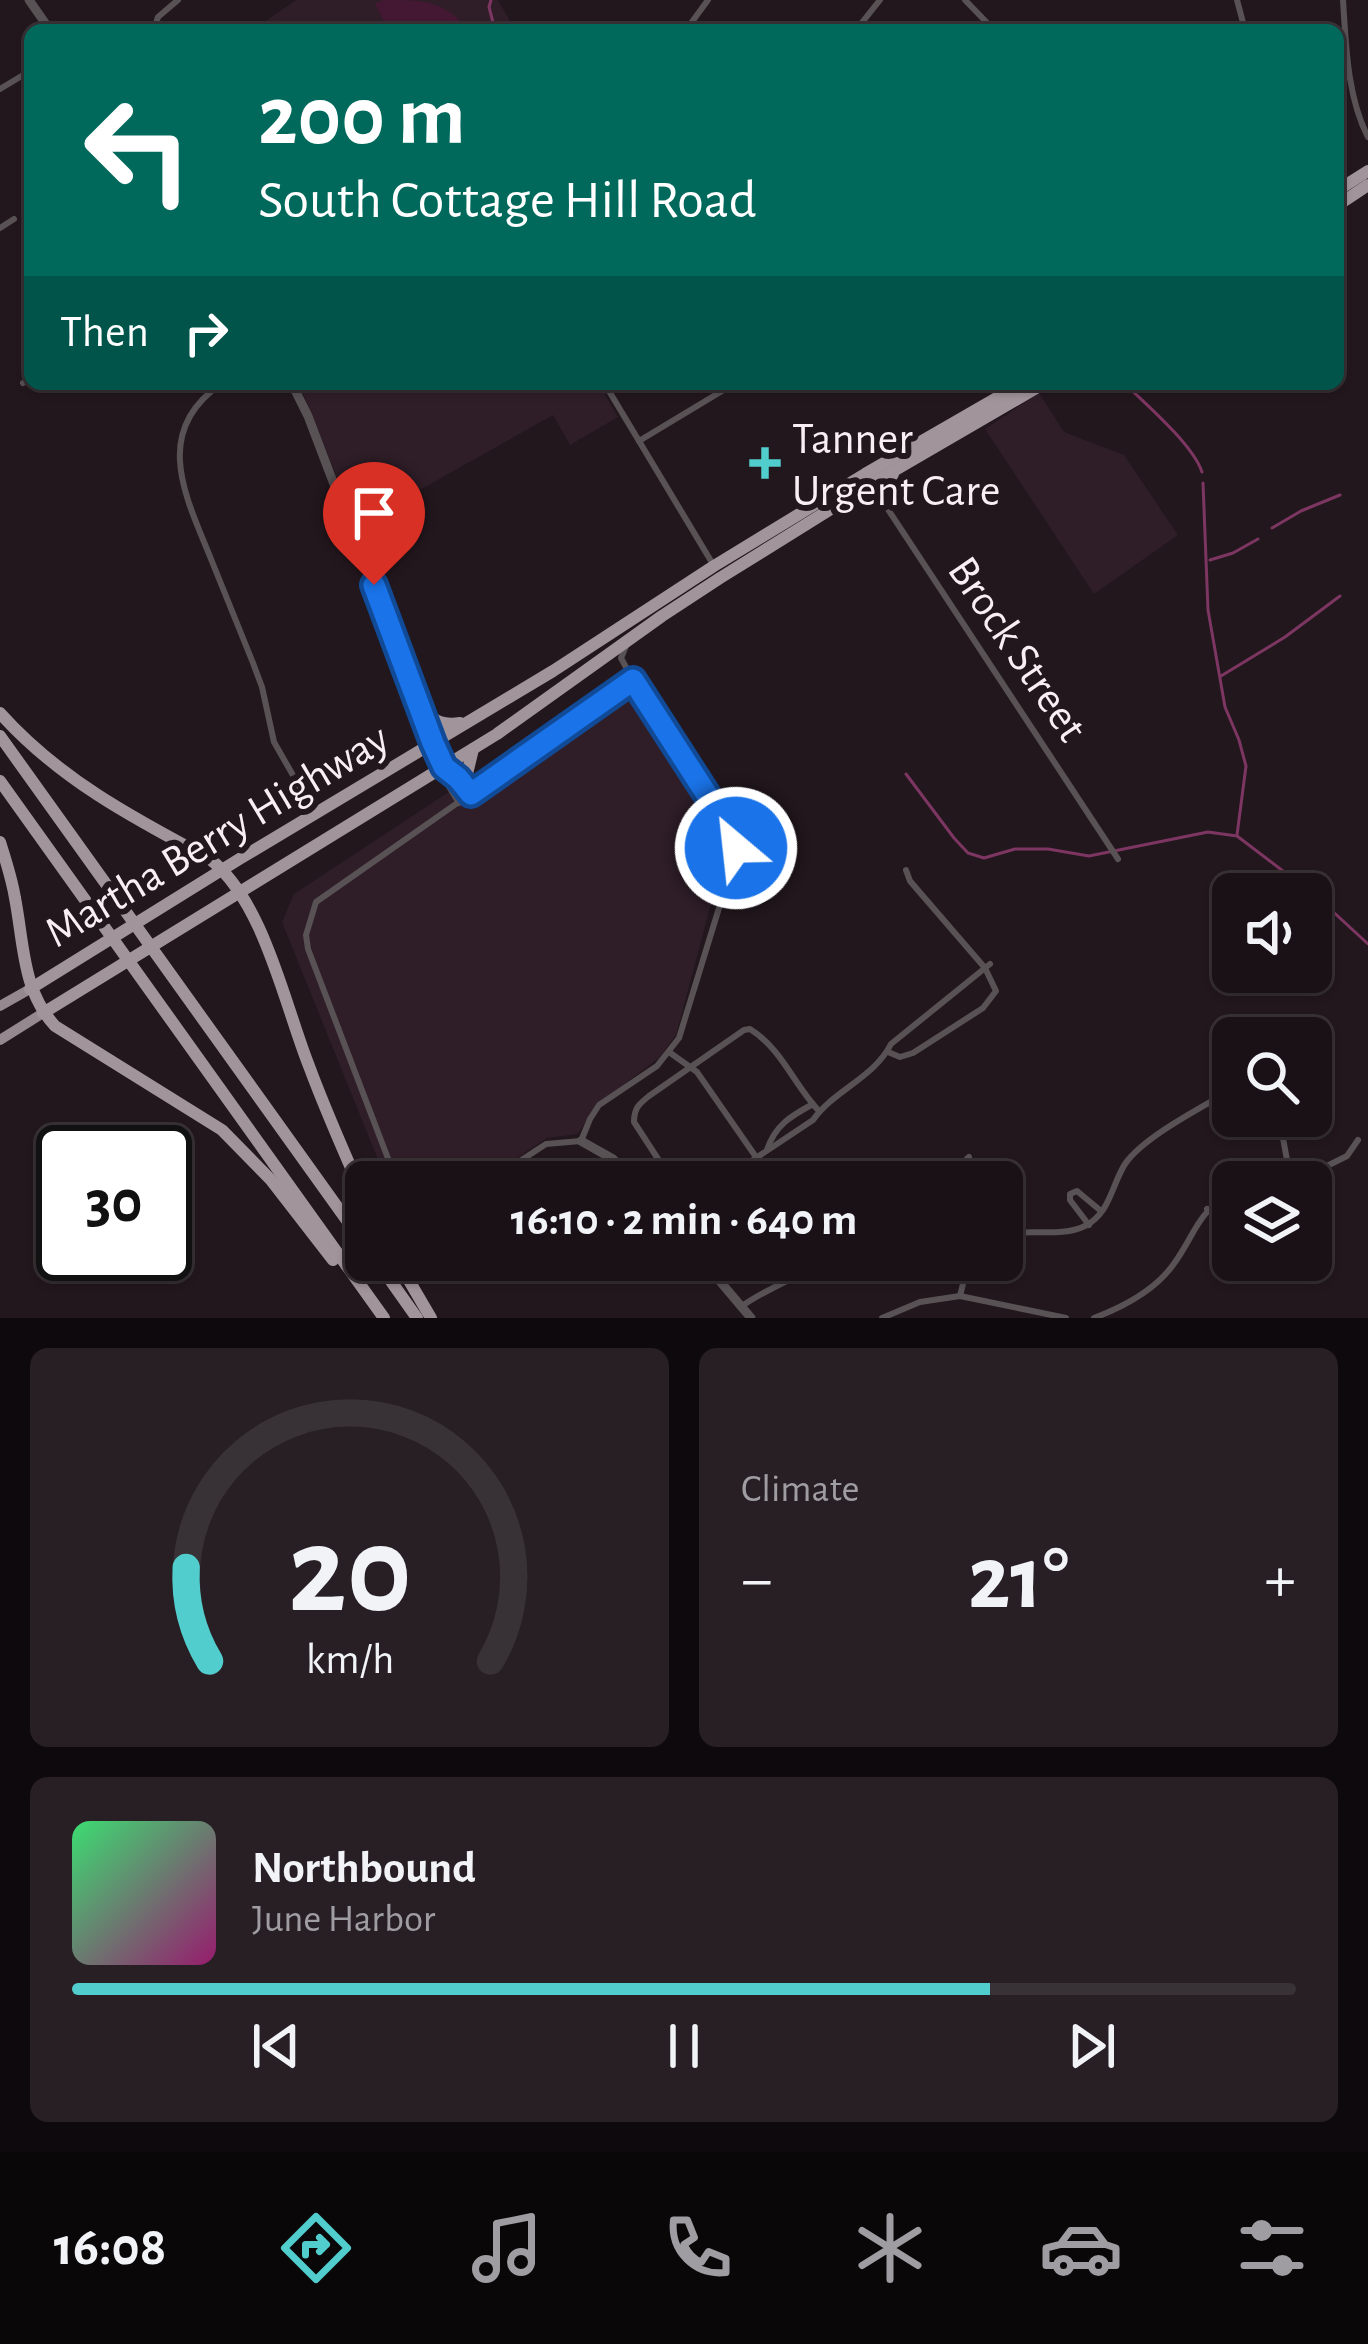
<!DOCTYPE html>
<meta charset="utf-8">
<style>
:root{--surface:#1a1116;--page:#271f23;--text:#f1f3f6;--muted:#9f9da1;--line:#383135;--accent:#52cdcd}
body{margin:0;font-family:"Alegreya Sans",sans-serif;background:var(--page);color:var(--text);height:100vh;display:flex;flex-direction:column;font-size:45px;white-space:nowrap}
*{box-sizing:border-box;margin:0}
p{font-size:39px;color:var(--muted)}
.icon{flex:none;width:66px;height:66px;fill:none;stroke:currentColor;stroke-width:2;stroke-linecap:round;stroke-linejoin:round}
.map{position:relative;height:1318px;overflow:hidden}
.sheet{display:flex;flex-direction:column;gap:30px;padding:30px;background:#0e090c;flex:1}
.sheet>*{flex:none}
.banner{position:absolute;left:24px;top:24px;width:1320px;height:366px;border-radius:18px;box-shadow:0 3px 9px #0004,0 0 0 3px var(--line);background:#00695c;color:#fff;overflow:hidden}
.controls{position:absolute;left:1212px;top:873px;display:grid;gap:24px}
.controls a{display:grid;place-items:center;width:120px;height:120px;border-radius:18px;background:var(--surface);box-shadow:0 3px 9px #0004,0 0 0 3px var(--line);font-size:60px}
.speed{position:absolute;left:36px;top:1125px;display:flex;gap:24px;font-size:60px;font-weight:700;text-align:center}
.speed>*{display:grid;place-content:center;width:156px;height:156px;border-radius:50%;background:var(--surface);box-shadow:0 3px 9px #0004,0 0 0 3px var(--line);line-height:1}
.speed .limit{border:6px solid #111;border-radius:18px;background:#fff;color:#111}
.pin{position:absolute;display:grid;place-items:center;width:102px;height:102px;color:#fff;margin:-123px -51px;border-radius:50% 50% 50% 0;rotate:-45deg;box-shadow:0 0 12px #0007}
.pin .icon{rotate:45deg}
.me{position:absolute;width:132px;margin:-66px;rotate:332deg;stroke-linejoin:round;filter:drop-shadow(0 0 9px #0008)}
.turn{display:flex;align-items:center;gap:42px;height:252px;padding:0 36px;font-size:54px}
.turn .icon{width:156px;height:156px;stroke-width:2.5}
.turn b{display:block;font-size:84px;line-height:102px}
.then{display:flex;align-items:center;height:114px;padding:0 36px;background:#0003;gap:24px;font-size:45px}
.big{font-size:90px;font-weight:700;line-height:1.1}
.sheet .widget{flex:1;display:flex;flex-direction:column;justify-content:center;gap:18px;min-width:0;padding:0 42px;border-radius:18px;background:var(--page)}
.sheet .dial{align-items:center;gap:0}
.dial svg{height:312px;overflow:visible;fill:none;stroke:var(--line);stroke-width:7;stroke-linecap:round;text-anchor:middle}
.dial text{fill:var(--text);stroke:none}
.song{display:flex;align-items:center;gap:36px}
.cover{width:144px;height:144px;border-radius:18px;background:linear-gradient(135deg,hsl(140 70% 55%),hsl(320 70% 35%))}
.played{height:12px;border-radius:6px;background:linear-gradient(90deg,var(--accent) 75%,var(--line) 75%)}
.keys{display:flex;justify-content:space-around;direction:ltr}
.heat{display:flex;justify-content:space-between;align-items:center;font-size:66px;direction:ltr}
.sheet .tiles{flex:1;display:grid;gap:30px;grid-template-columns:1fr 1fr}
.widget:last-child{grid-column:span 2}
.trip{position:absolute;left:345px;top:1161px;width:678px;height:120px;border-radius:18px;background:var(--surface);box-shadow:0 3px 9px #0004,0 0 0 3px var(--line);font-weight:700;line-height:120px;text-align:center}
.tab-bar{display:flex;height:192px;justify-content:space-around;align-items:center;background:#0a0709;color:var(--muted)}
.tab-bar .icon{width:84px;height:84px}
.tab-bar .on{color:var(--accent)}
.tab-bar b{font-size:54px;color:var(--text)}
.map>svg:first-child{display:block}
.built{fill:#2f1e28}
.green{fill:#441833}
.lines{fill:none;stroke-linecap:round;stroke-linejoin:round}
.stream{stroke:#7c3661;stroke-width:3}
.minor{stroke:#585255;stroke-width:6}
.tertiary{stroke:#585255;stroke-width:9}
.primary{stroke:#95898f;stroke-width:10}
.trunk{stroke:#a1949a;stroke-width:12}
.route-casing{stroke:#114b97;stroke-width:30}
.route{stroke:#1a73e8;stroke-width:21}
.poi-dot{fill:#52cdcd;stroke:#22171d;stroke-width:4.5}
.labels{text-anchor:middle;stroke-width:12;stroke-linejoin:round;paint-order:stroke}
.poi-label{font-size:45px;fill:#f7eff3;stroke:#22171d;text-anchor:start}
.street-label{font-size:45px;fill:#f7eff3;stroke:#22171d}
</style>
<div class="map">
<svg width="1368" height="1318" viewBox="0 0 1368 1318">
<rect width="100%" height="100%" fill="#22171d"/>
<g class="built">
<polygon points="296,0 498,0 515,30 253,30"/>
<polygon points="298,384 621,384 605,395 618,417 570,445 553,415 356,526 310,409"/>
<polygon points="1039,393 1064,432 1124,455 1178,535 1094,594 985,429"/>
<polygon points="625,676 719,824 726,848 676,1035 659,1058 594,1107 578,1134 547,1138 481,1182 387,1182 282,922 294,894"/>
</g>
<path class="green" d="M383 0C424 0 441 0 466 27L462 30H389L375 4Z"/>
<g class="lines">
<g class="stream">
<polyline points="491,0 489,7 495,30"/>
<path d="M1125 384C1147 405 1193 445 1202 472"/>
<polyline points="1203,483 1208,610 1225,707 1239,740 1246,766 1237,835"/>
<polyline points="1272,528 1301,511 1340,495"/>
<polyline points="1210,560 1233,553 1258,539"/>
<polyline points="1221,676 1285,637 1340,596"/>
<polyline points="906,774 954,838 968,853 984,858 1015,849 1048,849 1089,856 1208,832 1237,836 1316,896 1368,944"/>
</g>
<g class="minor">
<polyline points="965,0 994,30"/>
<polyline points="1237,0 1245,30"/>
<path d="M1343 0C1346 44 1347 97 1368 137"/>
<polyline points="154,30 158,17 178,0"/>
<polyline points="686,30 708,0"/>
<polyline points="856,30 880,0"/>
<polyline points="0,89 30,71"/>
<polyline points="0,228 14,219"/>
<polyline points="23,383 30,379"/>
<path d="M221 384C151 432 186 497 211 559 225 594 239 628 253 663L262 687 274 742 314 812"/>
<polyline points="609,391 714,566"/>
<polyline points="639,441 722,391"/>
<polyline points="870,482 1118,859"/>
<polyline points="626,646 621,658 633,680"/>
<polyline points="445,768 448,785 459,803"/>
<polyline points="669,1052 697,1072 756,1157"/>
<polyline points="888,1052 900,1057 913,1053 983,1008 996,991 985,968 910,881 906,870"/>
<polyline points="1279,1116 1289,1171"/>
<path d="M767 1150C775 1125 791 1116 813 1104"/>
<polyline points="397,1182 308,949 306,935 316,902 633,680 731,832 736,847 731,869 679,1038 657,1066 599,1105 590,1119 581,1141 546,1144 488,1182"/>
<path d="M673 1182 634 1122C634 1108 639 1104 649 1096L744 1030 750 1029C782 1049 794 1085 819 1111"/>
<path d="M720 1182 813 1120C834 1090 874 1078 891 1044L990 964"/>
<polyline points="942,1182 969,1157"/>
<polyline points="1257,1182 1289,1172 1323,1168 1347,1156 1358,1140"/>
<polyline points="1207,1209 1228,1227 1233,1227"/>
<polyline points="1089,1225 1070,1200 1070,1194 1077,1191 1101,1211"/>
<path d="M1002 1235C1029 1228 1060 1238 1085 1226 1110 1214 1112 1184 1125 1164 1143 1137 1204 1106 1233 1089"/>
<polyline points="960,1296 969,1260"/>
<path d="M742 1306C769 1287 799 1277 827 1260"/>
<polyline points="882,1318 920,1302 960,1296 1066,1318"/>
<path d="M1094 1318C1123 1307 1155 1290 1173 1265 1197 1232 1195 1214 1233 1192"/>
</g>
<g class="tertiary">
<polyline points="29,0 50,30"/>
<polyline points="292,384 308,416 418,705 444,767"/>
<polyline points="581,1141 613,1159 634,1182"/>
<polyline points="702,1260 751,1318"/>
</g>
<g class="primary">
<polyline points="0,1006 30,989"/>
<polyline points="0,1040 43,1013"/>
</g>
<g class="trunk">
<polyline points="1338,190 1368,171"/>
<polyline points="1338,205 1368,185"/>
<polyline points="855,496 869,496 884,504 886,485 893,474"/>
<path d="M418 705C432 719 439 726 460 723"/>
<path d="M0 713C59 779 133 818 210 859 264 902 284 1003 309 1066 326 1112 346 1157 366 1202"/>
<polyline points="0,736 366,1247"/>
<polyline points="0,781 384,1318"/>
<polyline points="471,794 466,778 473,749"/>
<path d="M0 842C6 861 12 879 15 898 24 944 22 990 55 1026L222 1130 271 1180 333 1260"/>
<polyline points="30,989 241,858 553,671 714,566 865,474 1021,384"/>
<polyline points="43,1013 497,734 662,616 720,578 871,484 1043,384"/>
<polyline points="376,1260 417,1318"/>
<polyline points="397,1260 431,1318"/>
</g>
</g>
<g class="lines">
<g class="route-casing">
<polyline id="route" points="374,585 433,743 444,767 458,778 471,794 633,680 731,832 736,848"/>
</g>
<use href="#route" class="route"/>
</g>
<path class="poi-dot" d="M759 445h12v12h12v12h-12v12h-12v-12h-12v-12h12z"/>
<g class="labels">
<g class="poi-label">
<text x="792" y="453">Tanner<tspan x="792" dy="52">Urgent Care</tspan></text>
</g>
<g class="street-label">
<text transform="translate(1019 648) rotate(56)" y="16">Brock Street</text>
<text transform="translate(216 834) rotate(-31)" y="16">Martha Berry Highway</text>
</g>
</g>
</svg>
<div class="controls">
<a><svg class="icon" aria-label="sound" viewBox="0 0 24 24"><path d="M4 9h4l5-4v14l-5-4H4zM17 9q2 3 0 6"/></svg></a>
<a><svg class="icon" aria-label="search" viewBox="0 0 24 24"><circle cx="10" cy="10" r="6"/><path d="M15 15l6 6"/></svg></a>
<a><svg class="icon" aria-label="layers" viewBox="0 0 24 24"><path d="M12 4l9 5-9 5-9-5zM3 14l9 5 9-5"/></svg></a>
</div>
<div class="speed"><div class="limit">30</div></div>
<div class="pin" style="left:374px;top:585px;background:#d93025"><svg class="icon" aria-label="arrive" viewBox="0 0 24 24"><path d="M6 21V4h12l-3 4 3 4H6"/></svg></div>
<svg class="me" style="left:736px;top:848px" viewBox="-20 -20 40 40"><circle r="17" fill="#1a73e8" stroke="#fff" stroke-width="3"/><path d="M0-11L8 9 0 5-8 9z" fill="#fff"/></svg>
<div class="trip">16:10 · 2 min · 640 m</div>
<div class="banner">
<div class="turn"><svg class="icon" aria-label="left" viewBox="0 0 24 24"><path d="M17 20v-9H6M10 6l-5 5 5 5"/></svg><div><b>200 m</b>South Cottage Hill Road</div></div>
<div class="then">Then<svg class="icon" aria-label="right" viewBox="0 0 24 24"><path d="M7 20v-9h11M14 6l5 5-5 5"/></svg></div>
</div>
</div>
<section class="sheet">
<div class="tiles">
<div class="widget dial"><svg viewBox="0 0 100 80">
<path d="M14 69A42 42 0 1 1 86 69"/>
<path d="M14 69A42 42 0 0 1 8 45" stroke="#52cdcd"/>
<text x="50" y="56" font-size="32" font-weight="700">20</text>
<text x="50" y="72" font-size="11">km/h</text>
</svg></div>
<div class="widget"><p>Climate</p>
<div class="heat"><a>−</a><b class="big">21°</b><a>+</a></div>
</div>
<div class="widget">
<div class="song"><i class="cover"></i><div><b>Northbound</b><p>June Harbor</p></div></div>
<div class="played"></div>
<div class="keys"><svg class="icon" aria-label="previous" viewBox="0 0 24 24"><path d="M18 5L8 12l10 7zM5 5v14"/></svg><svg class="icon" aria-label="pause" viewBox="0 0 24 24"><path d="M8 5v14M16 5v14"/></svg><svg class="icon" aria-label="next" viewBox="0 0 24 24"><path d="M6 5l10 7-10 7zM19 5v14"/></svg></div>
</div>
</div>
</section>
<nav class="tab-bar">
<b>16:08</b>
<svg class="icon on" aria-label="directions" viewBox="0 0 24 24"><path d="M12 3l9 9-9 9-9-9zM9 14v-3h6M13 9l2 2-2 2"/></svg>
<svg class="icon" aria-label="music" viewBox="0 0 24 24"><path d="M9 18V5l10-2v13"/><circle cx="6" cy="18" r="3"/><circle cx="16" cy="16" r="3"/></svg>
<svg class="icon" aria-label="phone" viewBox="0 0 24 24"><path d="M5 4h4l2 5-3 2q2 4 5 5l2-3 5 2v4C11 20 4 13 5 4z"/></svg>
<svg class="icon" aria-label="climate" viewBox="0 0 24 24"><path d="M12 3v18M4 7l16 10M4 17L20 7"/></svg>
<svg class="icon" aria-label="car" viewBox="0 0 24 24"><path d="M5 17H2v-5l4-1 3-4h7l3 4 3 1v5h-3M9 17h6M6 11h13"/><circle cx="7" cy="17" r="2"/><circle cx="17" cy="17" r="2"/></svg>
<svg class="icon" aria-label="filters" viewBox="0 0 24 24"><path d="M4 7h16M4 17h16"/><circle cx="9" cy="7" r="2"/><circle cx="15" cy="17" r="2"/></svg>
</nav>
